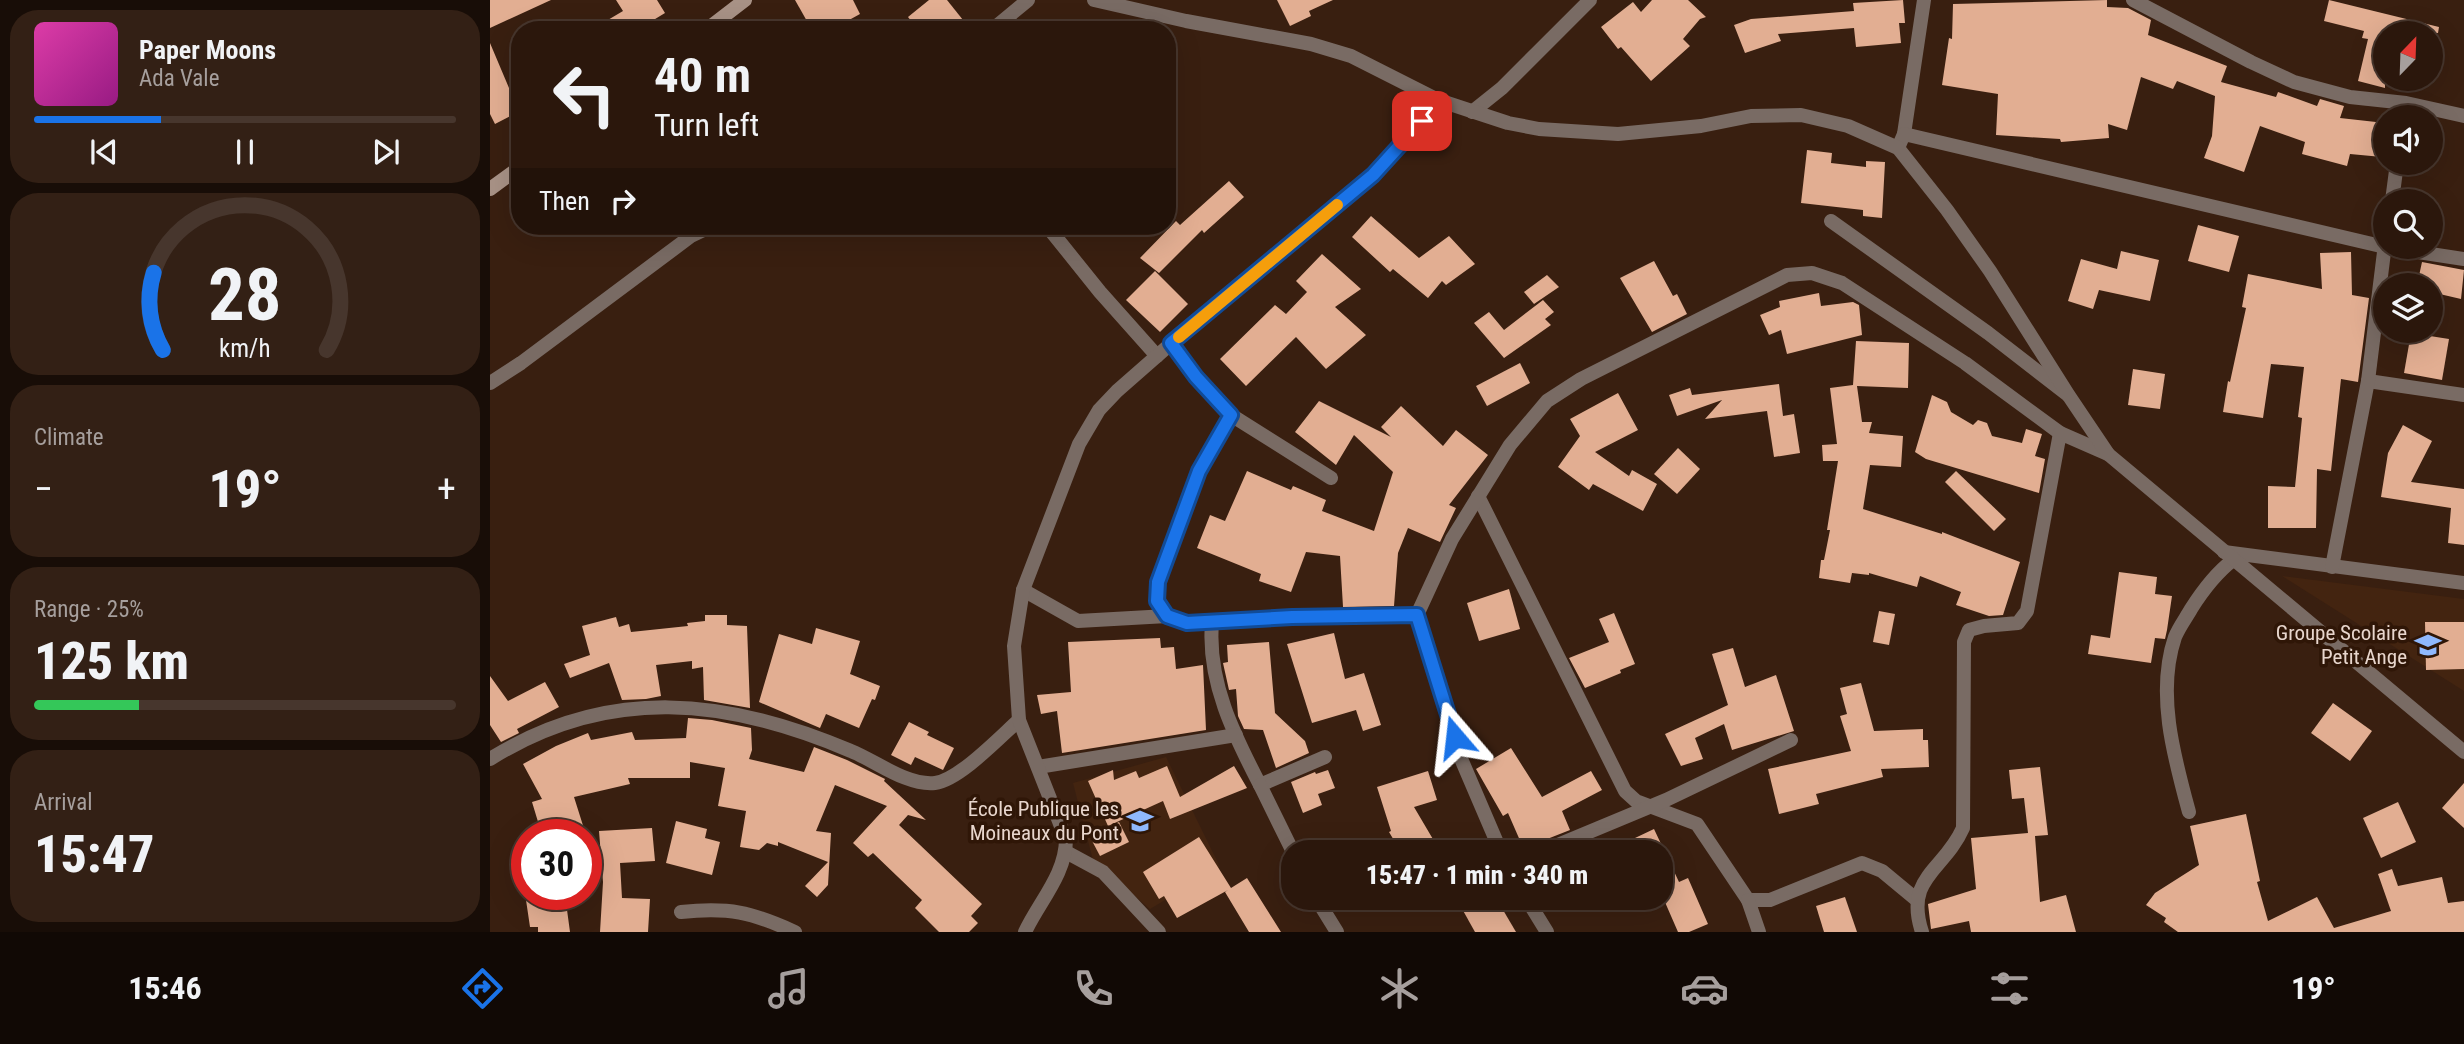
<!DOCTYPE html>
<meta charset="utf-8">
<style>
:root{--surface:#2b170c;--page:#332015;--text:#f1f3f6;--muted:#a69f9d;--line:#47362d;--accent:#1a73e8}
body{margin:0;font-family:"Roboto Condensed",sans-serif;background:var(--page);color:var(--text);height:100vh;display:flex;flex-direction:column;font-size:26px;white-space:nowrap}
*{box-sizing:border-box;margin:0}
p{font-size:23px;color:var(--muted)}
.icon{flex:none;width:38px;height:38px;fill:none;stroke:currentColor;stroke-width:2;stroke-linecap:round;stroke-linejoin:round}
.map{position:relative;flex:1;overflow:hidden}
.details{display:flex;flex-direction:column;gap:10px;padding:10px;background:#180d07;width:490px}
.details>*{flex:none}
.banner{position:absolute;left:21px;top:21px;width:665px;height:214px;border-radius:28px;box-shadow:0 7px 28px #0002,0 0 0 2px var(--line);background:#2b170c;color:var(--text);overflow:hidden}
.needle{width:46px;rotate:23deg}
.controls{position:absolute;left:1883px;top:21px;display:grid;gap:14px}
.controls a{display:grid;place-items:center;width:70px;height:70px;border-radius:50%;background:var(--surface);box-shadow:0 7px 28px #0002,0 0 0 2px var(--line);font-size:35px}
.speed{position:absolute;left:21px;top:819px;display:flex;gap:14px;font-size:35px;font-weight:700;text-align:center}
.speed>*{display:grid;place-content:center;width:91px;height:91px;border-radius:50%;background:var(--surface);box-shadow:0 7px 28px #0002,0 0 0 2px var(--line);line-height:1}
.speed .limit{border:10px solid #d22;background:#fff;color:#111}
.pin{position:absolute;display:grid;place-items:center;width:60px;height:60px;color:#fff;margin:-30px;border-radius:14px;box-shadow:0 4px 10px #0006}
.me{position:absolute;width:77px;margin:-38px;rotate:343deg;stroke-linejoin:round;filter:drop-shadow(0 0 5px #0008)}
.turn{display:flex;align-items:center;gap:24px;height:147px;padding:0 28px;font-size:32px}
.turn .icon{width:91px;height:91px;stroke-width:2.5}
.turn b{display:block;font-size:49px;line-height:60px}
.then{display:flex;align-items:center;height:66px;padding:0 28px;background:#0003;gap:14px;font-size:26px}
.big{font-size:52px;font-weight:800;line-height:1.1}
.details .card{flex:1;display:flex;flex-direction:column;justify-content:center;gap:10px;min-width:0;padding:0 24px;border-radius:28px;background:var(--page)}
.details .dial{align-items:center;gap:0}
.dial svg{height:182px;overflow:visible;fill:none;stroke:var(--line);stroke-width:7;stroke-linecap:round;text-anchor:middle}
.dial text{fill:var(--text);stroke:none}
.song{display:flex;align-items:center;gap:21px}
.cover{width:84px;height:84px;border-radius:10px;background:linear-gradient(135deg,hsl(320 70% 55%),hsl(310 70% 35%))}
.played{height:7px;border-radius:4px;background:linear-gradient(90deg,var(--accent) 30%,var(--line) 30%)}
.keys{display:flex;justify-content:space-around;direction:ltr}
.heat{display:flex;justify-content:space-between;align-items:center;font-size:38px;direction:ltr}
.charge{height:10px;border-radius:5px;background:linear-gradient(90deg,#34c759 25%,var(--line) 0)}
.trip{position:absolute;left:791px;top:840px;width:392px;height:70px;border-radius:28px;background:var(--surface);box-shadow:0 7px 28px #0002,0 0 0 2px var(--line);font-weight:800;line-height:70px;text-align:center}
.dock{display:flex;height:112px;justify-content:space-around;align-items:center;background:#110905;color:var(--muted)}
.dock .icon{width:49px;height:49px}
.dock .active{color:var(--accent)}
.dock b{font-size:32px;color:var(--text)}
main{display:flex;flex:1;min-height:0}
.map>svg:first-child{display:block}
.built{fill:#432410}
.building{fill:#e2ae92}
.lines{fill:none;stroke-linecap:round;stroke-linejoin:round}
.minor{stroke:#796b64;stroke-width:14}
.tertiary{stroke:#796b64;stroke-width:14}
.secondary{stroke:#a89286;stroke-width:14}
.route-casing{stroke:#114b97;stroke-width:18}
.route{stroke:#1a73e8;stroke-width:12}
.slow{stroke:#f59e0b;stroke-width:12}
.labels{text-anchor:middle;stroke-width:7;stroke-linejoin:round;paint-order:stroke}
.poi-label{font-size:21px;fill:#e8d6cd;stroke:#2f1607;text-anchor:end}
</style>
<main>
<section class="details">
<div class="card">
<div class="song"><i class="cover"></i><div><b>Paper Moons</b><p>Ada Vale</p></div></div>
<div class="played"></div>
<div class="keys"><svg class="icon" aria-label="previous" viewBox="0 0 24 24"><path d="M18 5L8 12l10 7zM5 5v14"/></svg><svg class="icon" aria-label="pause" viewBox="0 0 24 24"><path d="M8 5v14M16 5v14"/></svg><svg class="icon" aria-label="next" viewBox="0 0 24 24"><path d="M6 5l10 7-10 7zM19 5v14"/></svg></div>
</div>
<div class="card dial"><svg viewBox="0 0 100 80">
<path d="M14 69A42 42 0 1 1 86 69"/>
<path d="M14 69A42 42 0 0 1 10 35" stroke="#1a73e8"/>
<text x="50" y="56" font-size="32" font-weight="700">28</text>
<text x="50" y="72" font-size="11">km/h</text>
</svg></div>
<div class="card"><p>Climate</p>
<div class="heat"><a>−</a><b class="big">19°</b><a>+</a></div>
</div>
<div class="card"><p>Range · 25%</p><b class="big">125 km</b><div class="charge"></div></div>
<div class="card"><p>Arrival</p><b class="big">15:47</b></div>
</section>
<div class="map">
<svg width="1974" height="932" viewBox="0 0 1974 932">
<rect width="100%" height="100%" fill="#391f10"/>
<g class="built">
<polygon points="1792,576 1974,599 1974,691"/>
<polygon points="676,757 730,867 660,909 603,860 583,783"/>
</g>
<g class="building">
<polygon points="0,0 61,0 0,28"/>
<polygon points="126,0 167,0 175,13 147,30 101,30 133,11"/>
<polygon points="305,0 363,0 370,14 341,30 322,30"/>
<polygon points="439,0 457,0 481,30 428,30 418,17"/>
<polygon points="787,0 843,0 819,11 821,16 800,26"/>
<polygon points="1162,0 1198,0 1216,17 1210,19 1193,39 1200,46 1161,81 1131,47 1128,49 1111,27 1143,2 1151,12"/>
<polygon points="1413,0 1415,23 1409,23 1411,43 1366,47 1364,28 1288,34 1291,41 1255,53 1244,25 1261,19 1364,11 1363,3"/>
<polygon points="1617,0 1617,7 1638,8 1661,20 1658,35 1737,66 1731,82 1786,97 1788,92 1827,106 1830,99 1854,106 1850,118 1895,123 1892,157 1860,154 1857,166 1812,154 1815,142 1770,126 1754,172 1714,158 1722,136 1725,96 1687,81 1683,89 1651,77 1637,130 1618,124 1619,138 1571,142 1570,139 1506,135 1508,94 1452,85 1459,38 1462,39 1463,4"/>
<polygon points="1839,0 1949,27 1948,33 1895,33 1895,88 1868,81 1878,39 1872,38 1874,31 1834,21"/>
<polygon points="0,43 19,88 30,82 30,111 5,124 0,114"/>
<polygon points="1317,150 1342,153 1341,163 1376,167 1376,161 1395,162 1392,218 1373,216 1373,210 1311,203"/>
<polygon points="739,181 754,197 714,233 712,230 669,273 650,258 686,221 690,225"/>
<polygon points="881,216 929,258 959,236 985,264 956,285 952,281 938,298 903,269 900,272 862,237"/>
<polygon points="1708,225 1749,236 1739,272 1698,261"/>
<polygon points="1631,251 1669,260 1660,301 1609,290 1603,309 1578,301 1591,259 1627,269"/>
<polygon points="1861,252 1862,295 1879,298 1868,382 1851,379 1841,471 1827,469 1826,528 1778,528 1778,486 1805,487 1812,418 1808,417 1814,367 1781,364 1773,418 1733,412 1738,381 1740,382 1756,308 1752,307 1758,274 1832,289 1830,253"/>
<polygon points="832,254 871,289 845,307 876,335 836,369 806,337 756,386 730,359 785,305 796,314 817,292 806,281"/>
<polygon points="1164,261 1183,296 1187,294 1197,314 1162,332 1130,278"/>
<polygon points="1932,262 1974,270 1971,299 1941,292 1941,285 1927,285"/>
<polygon points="665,271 698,304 670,332 636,300"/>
<polygon points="1057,275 1069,287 1044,304 1034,292"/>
<polygon points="1329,293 1331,306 1363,302 1369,305 1372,335 1297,354 1291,330 1279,335 1270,315 1290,307 1289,301"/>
<polygon points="1053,300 1064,312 1055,319 1061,325 1014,358 984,323 999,312 1014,330"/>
<polygon points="1921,333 1959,339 1952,380 1914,373"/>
<polygon points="1366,341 1419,343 1418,388 1367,386 1372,422 1382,422 1379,433 1413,436 1411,467 1380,465 1373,509 1452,534 1452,532 1530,562 1513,615 1499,616 1466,605 1471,592 1430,576 1427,587 1379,573 1379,575 1362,573 1360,583 1329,578 1331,560 1334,560 1340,530 1337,530 1348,461 1333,461 1332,445 1347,444 1340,388 1363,385"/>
<polygon points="1030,363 1040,383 997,406 986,386"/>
<polygon points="1643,369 1675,374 1670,409 1638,405"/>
<polygon points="1289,384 1293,416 1304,414 1310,453 1284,457 1277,411 1215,419 1232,400 1187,416 1179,395 1200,388 1202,395"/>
<polygon points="1128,393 1148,430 1105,452 1139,476 1142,470 1167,484 1153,511 1103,484 1099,490 1068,467 1090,436 1080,419"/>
<polygon points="1442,395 1457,402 1461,412 1483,425 1488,420 1497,423 1502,436 1532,443 1536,429 1552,434 1545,456 1555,459 1549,493 1436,459 1425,452"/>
<polygon points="829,401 901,437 891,427 911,406 953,446 966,430 998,455 959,505 966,508 950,542 918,528 908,553 904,606 853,607 850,556 816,552 801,592 769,581 771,574 707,548 720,515 735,521 757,471 801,490 803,486 836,500 832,511 884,531 903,472 864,435 846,465 805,432"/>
<polygon points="1913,425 1942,441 1921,482 1974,489 1974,545 1958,543 1961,508 1891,497 1898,453"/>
<polygon points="1188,448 1210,469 1187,494 1164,474"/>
<polygon points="1466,471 1516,519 1504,531 1455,482"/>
<polygon points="1629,572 1667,577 1665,594 1682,596 1677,630 1675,639 1665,638 1661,663 1598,654 1601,635 1620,638"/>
<polygon points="1019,589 1030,629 989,641 977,603"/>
<polygon points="1389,611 1405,614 1399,645 1383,642"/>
<polygon points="1124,613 1145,664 1130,670 1131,673 1095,688 1079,658 1119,642 1109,619"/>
<polygon points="215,615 237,615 237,625 257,626 260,708 214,700 213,667 202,669 202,661 166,665 171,696 156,699 132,700 119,663 80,678 74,664 100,655 92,626 126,617 129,627 139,624 141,632 198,626 197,623 215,621"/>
<polygon points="1935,622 1974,622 1974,669 1936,670"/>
<polygon points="326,628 370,641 360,674 390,686 385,700 382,699 369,728 336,714 330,728 269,702 289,634 322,644"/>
<polygon points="844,633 855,679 874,673 891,725 873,731 866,710 822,723 797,644"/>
<polygon points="670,638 671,648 684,647 686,669 713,665 716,730 572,753 567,711 551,714 547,695 581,692 578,642"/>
<polygon points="779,642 785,713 815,741 819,753 786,768 773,730 754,729 748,716 746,689 739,690 733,663 738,662 737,645"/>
<polygon points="1243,648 1255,687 1286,675 1304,731 1242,750 1234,724 1205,738 1213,759 1191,766 1175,734 1238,705 1222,654"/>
<polygon points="0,676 18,701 55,682 69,707 27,729 29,733 11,742 0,725"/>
<polygon points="1371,683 1384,731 1433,729 1433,740 1438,740 1439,767 1391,769 1393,777 1326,794 1329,804 1289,814 1278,769 1361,751 1350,716 1357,714 1350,688"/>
<polygon points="1843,703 1882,731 1860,761 1821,733"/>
<polygon points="198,718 222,720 261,728 262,750 259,759 314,772 324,747 357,760 395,779 394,781 436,820 418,815 409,825 492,904 481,916 488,923 479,932 449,932 425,908 432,900 383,853 378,857 363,843 397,806 345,785 326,831 341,833 338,885 327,897 315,886 338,862 288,842 288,846 277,843 269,850 250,847 256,811 228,806 235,768 200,762 200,778 138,778 140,784 84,797 96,835 52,835 42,802 52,799 33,764 66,746 98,733 101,740 142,732 145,740 196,738"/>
<polygon points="419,722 439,732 437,735 464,748 453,770 425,757 421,765 401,755"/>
<polygon points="1021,748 1052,797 1101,771 1112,790 1072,811 1080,830 1047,843 1038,852 1035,852 1018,813 1013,816 986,769"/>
<polygon points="677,766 690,797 744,766 757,788 680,819 673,801 618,826 598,781 623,770 624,780 646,771 649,778"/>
<polygon points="1550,767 1558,835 1545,836 1550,902 1576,895 1586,932 1481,932 1479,921 1441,929 1438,904 1486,889 1481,838 1538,833 1534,798 1522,799 1519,770"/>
<polygon points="838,770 845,788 828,794 832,805 813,813 801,782 825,772 826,774"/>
<polygon points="938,771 947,800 924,807 947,846 936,852 911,852 899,832 901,831 887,787"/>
<polygon points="1974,783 1974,828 1952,808"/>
<polygon points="1908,802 1926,842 1891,858 1873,818"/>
<polygon points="1756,814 1770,881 1767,882 1778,921 1827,897 1844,928 1901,911 1888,874 1902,869 1908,886 1952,877 1958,903 1974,901 1974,932 1688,932 1674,922 1676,918 1656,905 1665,893 1709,865 1700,826"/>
<polygon points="186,821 217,829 215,838 230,842 222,875 176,863"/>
<polygon points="629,822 639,842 610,856 600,837"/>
<polygon points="162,828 165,861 130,863 132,898 160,899 158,932 110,932 113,882 109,831"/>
<polygon points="1164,829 1189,882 1198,878 1218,924 1199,932 1188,932 1171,893 1171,852 1152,852 1145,838"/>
<polygon points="709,837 741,888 757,878 791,932 759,932 735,892 738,890 687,918 674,896 669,899 653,872"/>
<polygon points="75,895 80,932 48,932 48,927 40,927 36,900"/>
<polygon points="1355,897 1367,932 1334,932 1326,906"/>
<polygon points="987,898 1006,898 1026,932 985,932 971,907"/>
</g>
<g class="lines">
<g class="minor">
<polyline points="1643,0 1761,62 1804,82 1860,97 1916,103 1974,116"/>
<polyline points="502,30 538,0"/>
<polyline points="982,112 1012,88 1100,0"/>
<polyline points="1414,134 1434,0"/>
<polyline points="1408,148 1414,134 1895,247 1974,259"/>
<polyline points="1902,201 1907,163"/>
<polyline points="1341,221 1498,333 1578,395"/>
<polyline points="557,226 610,292 667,356"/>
<polyline points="681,343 706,377 741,415 841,478"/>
<polyline points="1878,381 1974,395"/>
<polyline points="0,383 31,363 201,236 222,226"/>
<polyline points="988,496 1135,791 1146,801 1207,824 1258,900 1280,900 1372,863 1392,871 1427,900"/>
<polyline points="1734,552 1974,583"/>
<polyline points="1842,567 1878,381 1895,244"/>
<polyline points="533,590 588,621 677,616 697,623 722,623 802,617 927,615"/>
<polyline points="677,616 667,602 668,582 709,472 741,415"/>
<path d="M722 623C717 681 744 735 770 785L835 757"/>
<path d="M0 759C119 685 237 698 361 751 386 761 417 786 445 783 469 780 510 737 529 720"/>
<polyline points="548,767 746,735"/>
<polyline points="770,785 803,852"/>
<path d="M1699 812C1684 757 1666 693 1685 637 1689 627 1696 618 1701 609 1713 590 1726 573 1743 560"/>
<polyline points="576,852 613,872 669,932"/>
<polyline points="1011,852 972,761 927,615 962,539 1020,445 1057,401 1091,379 1297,275 1322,273 1352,283 1475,363 1570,433"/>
<polyline points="1051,852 1176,800 1301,740"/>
<polyline points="826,898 847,932"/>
<polyline points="1036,898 1057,932"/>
<polyline points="1258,900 1269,932"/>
<path d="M191 912C239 907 261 912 305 932"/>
<path d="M535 932C549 902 576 874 576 839L529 720 524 646 533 590 589 444 609 410 627 391 733 298 883 175 915 142 948 100"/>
<path d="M1432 932C1414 877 1454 871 1473 828L1474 642 1479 630 1494 626 1528 623 1537 611 1570 433 1618 454"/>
</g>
<polyline class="tertiary" points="604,0 696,21 821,44 861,56 948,100 1018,123 1049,129 1128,134 1211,126 1261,116 1311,115 1358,126 1408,148 1457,210 1500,271 1579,396 1618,454 1974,752"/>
<g class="secondary">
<polyline points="216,30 255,0"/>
<polyline points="0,189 30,167"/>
</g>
</g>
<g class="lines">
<g class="route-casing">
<polyline id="route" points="932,121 883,175 681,343 706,377 741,415 709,471 668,582 667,601 677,616 697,623 802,617 927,615 965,737"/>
</g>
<use href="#route" class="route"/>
<polyline class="slow" points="689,337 847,205"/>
</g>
<defs>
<g id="school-bare" transform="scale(2.1)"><path d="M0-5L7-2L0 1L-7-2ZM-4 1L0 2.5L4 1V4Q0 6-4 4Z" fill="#8fb8fd" stroke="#2f1607" stroke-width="2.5" paint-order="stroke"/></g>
</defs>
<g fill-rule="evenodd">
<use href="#school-bare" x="1938" y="645"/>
<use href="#school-bare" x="650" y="821"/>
</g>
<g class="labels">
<g class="poi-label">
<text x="1917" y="640">Groupe Scolaire<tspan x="1917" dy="24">Petit Ange</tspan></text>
<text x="629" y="816">École Publique les<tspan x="629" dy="24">Moineaux du Pont</tspan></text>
</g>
</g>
</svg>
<div class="controls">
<a><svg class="needle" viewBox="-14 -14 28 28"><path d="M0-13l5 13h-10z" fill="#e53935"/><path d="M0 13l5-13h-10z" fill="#a69f9d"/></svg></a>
<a><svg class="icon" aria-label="sound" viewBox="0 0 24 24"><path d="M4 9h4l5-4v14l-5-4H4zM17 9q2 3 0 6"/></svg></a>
<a><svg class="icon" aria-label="search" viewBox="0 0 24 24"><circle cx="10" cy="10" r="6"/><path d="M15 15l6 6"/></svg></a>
<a><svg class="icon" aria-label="layers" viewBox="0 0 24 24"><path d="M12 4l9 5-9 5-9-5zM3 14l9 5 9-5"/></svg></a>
</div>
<div class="speed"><div class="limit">30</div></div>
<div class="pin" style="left:932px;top:121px;background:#d93025"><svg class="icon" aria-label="arrive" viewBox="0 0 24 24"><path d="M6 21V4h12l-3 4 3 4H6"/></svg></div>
<svg class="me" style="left:965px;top:737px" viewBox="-20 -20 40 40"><path d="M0-17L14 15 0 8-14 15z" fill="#1a73e8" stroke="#fff" stroke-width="4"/></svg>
<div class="trip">15:47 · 1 min · 340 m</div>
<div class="banner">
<div class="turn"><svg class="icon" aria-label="left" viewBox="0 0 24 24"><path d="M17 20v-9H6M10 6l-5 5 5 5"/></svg><div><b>40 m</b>Turn left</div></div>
<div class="then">Then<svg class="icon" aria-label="right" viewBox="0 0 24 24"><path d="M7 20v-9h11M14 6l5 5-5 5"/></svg></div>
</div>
</div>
</main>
<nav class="dock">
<b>15:46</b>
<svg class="icon active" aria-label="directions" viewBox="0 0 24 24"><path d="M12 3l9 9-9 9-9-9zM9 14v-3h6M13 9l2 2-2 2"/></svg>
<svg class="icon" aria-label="music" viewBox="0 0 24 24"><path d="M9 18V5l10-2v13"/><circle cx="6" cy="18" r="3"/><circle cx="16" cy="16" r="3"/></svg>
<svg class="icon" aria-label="phone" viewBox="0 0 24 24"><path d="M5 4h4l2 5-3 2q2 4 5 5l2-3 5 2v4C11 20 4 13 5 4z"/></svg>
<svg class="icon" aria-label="climate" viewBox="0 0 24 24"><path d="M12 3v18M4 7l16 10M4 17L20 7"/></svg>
<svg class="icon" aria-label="car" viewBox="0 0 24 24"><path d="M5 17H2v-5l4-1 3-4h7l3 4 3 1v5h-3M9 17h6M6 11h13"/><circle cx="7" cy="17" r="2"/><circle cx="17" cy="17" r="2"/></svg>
<svg class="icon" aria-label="filters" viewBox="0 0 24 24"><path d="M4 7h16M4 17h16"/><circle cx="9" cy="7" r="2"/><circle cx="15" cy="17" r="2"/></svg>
<b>19°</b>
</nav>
